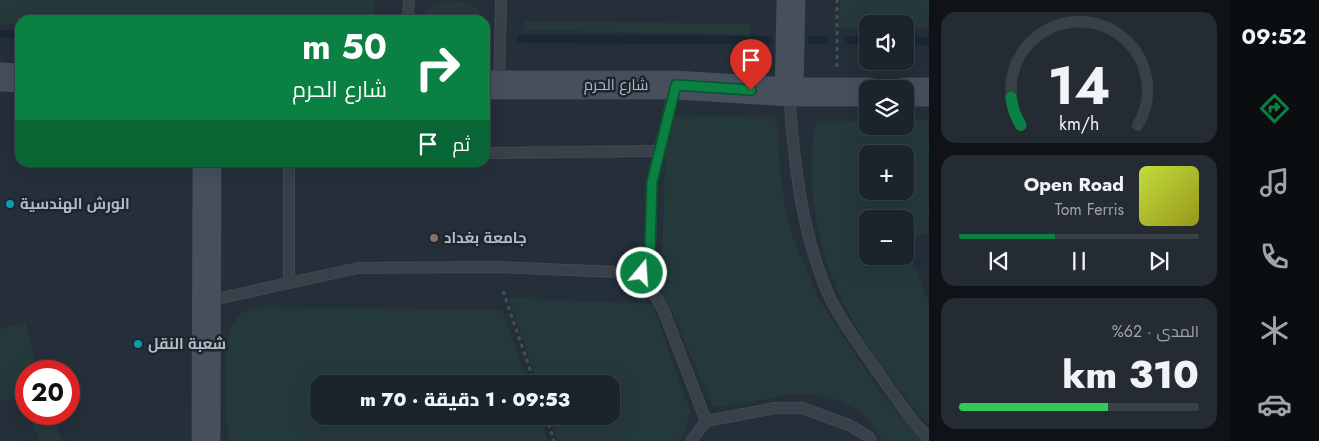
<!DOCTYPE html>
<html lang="ar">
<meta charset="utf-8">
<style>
:root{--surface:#1b232b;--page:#242b33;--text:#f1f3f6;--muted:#a0a4a9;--line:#394047;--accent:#0b8043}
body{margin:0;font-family:Jost,Cairo,sans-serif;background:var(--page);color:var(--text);direction:rtl;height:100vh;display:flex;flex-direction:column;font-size:19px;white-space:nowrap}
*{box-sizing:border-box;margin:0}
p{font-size:16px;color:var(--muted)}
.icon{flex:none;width:28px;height:28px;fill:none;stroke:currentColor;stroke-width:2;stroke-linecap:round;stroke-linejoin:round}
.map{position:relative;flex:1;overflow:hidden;direction:ltr}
.sheet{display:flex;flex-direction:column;gap:12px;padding:12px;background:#0f1318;width:300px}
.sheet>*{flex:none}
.guide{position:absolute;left:15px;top:15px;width:475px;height:152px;border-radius:15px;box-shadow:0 5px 20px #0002,0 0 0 1px var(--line);direction:rtl;background:#0b8043;color:#fff;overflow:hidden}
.fabs{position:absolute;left:859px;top:15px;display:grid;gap:10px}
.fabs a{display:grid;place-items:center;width:55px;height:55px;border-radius:10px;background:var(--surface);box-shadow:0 5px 20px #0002,0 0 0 1px var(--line);font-size:25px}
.speed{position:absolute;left:15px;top:360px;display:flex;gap:10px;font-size:25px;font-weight:700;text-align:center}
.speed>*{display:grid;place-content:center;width:65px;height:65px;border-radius:50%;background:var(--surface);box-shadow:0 5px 20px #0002,0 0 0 1px var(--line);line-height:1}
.speed .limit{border:8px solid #d22;background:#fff;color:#111}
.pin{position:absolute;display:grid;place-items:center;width:42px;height:42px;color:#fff;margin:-51px -21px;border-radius:50% 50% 50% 0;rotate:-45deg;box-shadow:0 0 5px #0007}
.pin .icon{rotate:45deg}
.me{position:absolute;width:55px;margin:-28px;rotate:18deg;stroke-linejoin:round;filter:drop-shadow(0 0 4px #0008)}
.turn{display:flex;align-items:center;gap:18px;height:105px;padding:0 20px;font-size:22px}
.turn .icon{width:65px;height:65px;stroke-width:2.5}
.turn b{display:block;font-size:35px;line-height:42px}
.then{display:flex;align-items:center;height:48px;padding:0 20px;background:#0003;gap:10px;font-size:19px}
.big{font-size:38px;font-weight:800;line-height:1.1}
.sheet .widget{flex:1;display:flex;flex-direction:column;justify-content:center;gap:8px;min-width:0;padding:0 18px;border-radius:15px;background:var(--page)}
.sheet .dial{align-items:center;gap:0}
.dial svg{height:130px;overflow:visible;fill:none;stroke:var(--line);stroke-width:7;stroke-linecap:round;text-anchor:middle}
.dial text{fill:var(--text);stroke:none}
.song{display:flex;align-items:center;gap:15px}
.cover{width:60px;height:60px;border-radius:8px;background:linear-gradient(135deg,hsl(70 70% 55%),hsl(60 70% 35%))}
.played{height:5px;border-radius:2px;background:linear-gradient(90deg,var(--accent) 40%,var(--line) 40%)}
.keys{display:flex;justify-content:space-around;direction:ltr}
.charge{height:8px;border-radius:4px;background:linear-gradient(90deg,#34c759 62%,var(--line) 0)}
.trip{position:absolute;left:310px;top:375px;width:310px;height:50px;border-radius:15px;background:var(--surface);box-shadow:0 5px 20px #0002,0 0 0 1px var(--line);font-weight:800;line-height:50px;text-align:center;direction:rtl}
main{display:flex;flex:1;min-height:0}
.dock{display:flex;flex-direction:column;width:90px;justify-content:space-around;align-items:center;background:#0b0e11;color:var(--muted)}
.dock .icon{width:35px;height:35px}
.dock .on{color:var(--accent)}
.dock b{font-size:22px;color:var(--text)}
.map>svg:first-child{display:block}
.green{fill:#26393a;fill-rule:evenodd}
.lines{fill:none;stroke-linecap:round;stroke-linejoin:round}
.stream{stroke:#192735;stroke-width:8}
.lane-casing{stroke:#414a52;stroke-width:12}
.secondary-casing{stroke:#414a52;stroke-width:29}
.path{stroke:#3f5252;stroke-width:3;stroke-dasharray:4 4;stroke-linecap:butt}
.lane{stroke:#384149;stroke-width:10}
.secondary{stroke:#46505c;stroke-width:28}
.route-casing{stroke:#07532c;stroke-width:12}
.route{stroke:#0b8043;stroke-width:9}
.culture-dot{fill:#0f9aa8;stroke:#1d262e;stroke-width:2}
.education-dot{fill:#8d6e63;stroke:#1d262e;stroke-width:2}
.labels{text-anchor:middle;stroke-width:5;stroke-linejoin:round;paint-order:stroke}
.street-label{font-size:15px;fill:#b3bcc5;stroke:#1d262e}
.poi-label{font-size:15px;font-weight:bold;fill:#b3bcc5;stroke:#1d262e;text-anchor:start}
</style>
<main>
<nav class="dock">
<b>09:52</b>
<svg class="icon on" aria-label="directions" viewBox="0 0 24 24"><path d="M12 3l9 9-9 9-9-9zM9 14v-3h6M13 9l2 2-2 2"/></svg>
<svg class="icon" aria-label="music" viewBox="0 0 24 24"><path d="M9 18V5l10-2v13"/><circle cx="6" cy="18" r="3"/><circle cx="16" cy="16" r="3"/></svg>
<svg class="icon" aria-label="phone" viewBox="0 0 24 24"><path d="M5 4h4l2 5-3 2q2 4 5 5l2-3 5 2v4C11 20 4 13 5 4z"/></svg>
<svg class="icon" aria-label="climate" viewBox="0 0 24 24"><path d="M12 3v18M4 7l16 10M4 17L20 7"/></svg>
<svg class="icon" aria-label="car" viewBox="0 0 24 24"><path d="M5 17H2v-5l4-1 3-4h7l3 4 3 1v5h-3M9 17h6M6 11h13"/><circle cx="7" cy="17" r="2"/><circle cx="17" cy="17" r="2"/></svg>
</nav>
<section class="sheet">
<div class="widget dial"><svg viewBox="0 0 100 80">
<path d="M14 69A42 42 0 1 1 86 69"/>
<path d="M14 69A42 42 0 0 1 8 52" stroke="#0b8043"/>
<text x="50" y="56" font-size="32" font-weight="700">14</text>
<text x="50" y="72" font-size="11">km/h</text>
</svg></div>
<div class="widget">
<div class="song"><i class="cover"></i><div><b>Open Road</b><p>Tom Ferris</p></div></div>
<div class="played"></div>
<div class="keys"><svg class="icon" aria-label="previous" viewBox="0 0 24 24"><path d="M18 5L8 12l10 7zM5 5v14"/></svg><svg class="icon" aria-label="pause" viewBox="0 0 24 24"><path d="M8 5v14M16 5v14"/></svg><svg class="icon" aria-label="next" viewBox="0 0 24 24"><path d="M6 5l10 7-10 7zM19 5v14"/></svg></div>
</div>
<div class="widget"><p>المدى · 62%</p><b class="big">310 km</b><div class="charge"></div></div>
</section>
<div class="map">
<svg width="929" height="441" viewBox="0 0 929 441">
<rect width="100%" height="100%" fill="#242f39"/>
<g class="green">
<polygon points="0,0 375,0 374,20 20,20 20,24 0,24"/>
<polygon points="840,0 929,0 929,28 905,28 905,24 868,24 867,28 839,28"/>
<polygon points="447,1 465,2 478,8 482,20 426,20 426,12 435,4"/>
<polygon points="525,21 751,24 750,35 524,30"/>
<path d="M677 115 773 117 778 126 780 174 786 211 794 240 819 300 882 395 923 441H882C870 409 829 391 796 394 767 396 741 408 712 405L668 302 661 299 666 130 671 118Z"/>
<path d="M929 120V233L906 241 929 304V426C905 396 879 365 859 332 823 270 801 191 816 121H867L868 126H905V121ZM868 154H905V191H868ZM868 219H905V256H868Z"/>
<polygon points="509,298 652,304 691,413 683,435 676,441 558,441 549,416 611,416 611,384 538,384"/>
<path d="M273 307 502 310 528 384H319V416H539L548 441H229C225 416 222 358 229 334 231 326 237 316 244 312 252 306 264 307 273 307Z"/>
<polygon points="26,322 38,371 26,371 26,395 0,402 0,329"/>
<polygon points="35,414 52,414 62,441 39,441 32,423"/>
</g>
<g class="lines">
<g class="stream">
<polyline points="0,34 20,34"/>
<polyline points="521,39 768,40"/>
<polyline points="812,40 824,40"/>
<polyline points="850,40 868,40"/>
<polyline points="905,40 929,41"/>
</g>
<g class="lane-casing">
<g id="lane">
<polyline points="408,20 409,0"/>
<polyline points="499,85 501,0"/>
<polyline points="675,87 652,182 650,248 642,273 663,309 706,421 691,441"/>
<path d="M789 93C794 162 801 234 830 298 843 325 863 350 880 375 895 396 910 420 929 438"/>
<polyline points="485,153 660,151"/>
<polyline points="289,283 289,167 293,162"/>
<polyline points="207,301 358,268 496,267 642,273"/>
<polyline points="706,421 775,408 802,408 849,425 869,437 871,441"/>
</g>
</g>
<g class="secondary-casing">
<g id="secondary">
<polyline points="0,77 20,78"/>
<polyline points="485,85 676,85 789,92 868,92"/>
<polyline points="789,92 791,0"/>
<polyline points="905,92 929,92"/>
<polyline points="206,441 207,162"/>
</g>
</g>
<g class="path">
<polyline points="837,67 837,0"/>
<polyline points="503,291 535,384"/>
<polyline points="546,416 554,441"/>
</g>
<use href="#lane" class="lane"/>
<use href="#secondary" class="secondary"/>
</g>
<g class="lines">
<g class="route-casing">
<polyline id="route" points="642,273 650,248 652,182 676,85 751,90"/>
</g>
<use href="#route" class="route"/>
</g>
<g class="culture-dot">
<circle cx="10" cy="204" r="5"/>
<circle cx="138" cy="344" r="5"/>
</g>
<circle class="education-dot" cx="434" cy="238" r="5"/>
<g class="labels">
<g class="street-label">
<text x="616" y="90">شارع الحرم</text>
</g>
<g class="poi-label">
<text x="20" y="209">الورش الهندسية</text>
<text x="444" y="243">جامعة بغداد</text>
<text x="148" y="349">شعبة النقل</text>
</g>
</g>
</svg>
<div class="fabs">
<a><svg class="icon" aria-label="sound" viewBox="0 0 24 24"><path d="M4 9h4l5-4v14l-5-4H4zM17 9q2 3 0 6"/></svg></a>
<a><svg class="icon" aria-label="layers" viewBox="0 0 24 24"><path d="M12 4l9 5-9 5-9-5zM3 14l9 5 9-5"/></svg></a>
<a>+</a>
<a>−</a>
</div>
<div class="speed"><div class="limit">20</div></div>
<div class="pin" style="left:751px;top:90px;background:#d93025"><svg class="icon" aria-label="arrive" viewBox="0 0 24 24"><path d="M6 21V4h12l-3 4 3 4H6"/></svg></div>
<svg class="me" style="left:642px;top:273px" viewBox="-20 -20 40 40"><circle r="17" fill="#0b8043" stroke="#fff" stroke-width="3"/><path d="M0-11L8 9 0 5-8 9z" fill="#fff"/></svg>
<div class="trip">09:53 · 1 دقيقة · 70 m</div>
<div class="guide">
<div class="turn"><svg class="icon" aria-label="right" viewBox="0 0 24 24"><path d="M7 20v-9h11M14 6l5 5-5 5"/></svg><div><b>50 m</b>شارع الحرم</div></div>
<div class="then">ثم<svg class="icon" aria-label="arrive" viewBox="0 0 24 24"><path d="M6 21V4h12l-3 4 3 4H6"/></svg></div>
</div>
</div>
</main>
